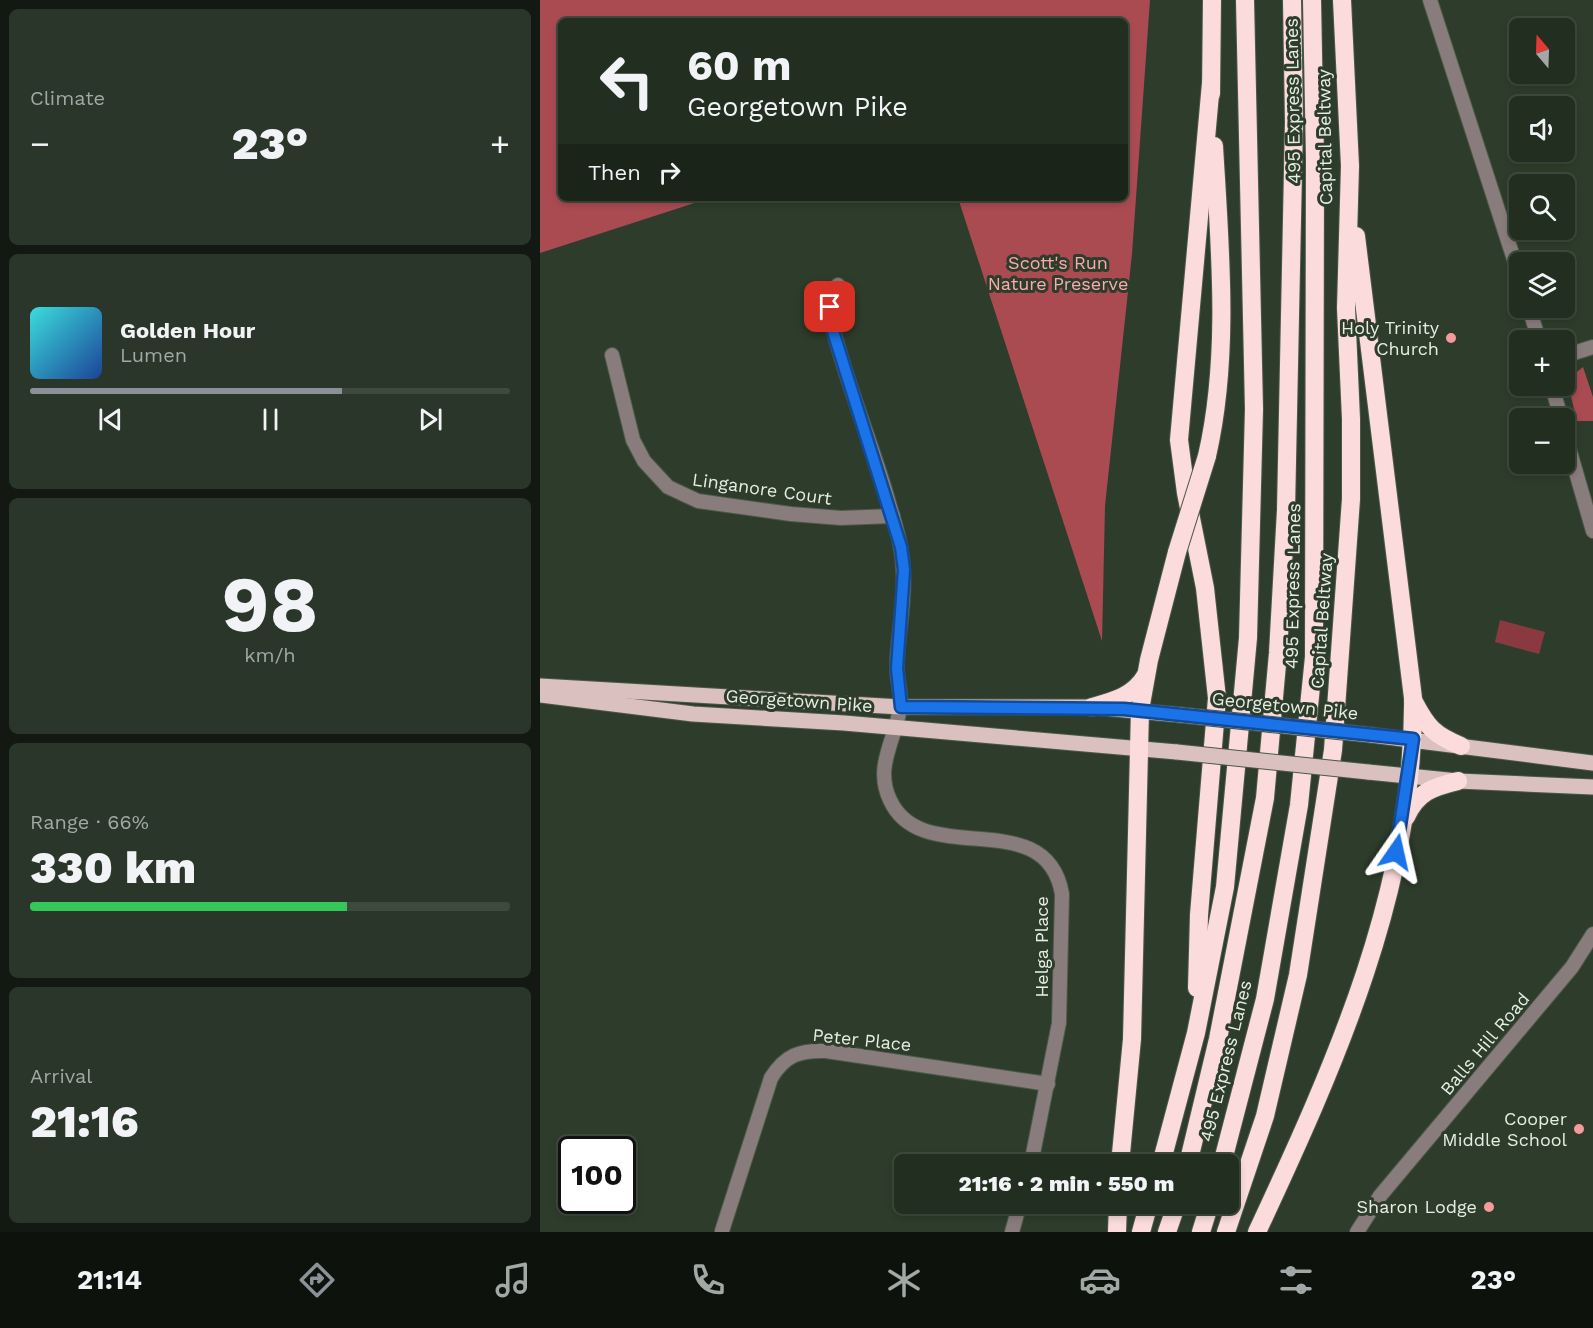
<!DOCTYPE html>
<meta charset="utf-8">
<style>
:root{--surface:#222e20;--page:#2a3629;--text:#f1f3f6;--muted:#a2a8a5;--line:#3f4a3e;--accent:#8c9099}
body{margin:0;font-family:"Work Sans",sans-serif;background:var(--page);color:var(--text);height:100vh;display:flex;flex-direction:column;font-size:22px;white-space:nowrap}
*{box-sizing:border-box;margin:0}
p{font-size:20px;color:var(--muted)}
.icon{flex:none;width:33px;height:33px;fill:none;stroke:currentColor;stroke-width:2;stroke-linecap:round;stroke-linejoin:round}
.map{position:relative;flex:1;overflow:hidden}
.side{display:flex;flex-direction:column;gap:9px;padding:9px;background:#131912;width:540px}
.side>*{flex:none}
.guide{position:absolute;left:18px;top:18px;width:570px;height:183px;border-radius:9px;box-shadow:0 3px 9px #0003,0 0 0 2px var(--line);background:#222e20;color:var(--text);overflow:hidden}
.needle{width:39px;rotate:341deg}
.fabs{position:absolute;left:969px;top:18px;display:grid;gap:12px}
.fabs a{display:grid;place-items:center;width:66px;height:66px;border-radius:9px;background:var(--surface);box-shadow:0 3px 9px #0003,0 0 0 2px var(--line);font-size:30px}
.speed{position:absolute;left:18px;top:1136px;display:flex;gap:12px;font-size:30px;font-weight:700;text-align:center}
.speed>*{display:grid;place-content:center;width:78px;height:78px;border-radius:50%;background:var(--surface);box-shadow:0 3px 9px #0003,0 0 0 2px var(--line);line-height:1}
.speed .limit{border:3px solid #111;border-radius:9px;background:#fff;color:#111}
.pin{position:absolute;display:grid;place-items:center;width:51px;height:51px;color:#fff;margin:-26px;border-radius:12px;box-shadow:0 3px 9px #0006}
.me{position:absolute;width:66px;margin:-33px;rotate:11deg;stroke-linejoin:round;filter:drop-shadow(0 0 4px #0008)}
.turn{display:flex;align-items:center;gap:21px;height:126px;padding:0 30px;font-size:27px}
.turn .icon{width:78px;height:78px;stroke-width:2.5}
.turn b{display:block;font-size:42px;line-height:51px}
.then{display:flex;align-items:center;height:57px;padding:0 30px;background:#0003;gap:12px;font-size:22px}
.big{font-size:45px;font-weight:800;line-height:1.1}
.side .widget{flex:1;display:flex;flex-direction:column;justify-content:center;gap:9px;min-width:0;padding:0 21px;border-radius:9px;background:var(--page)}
.side .dial{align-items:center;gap:0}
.dial b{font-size:78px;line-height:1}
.song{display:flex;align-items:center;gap:18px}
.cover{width:72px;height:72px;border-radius:9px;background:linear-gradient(135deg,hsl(180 70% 55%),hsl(220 70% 35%))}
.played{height:6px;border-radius:3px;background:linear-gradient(90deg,var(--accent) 65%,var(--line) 65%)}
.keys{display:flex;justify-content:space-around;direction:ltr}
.heat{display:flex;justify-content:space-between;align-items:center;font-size:33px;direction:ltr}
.charge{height:9px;border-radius:4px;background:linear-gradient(90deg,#34c759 66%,var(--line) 0)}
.trip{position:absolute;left:354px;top:1154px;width:345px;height:60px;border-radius:9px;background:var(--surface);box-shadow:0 3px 9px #0003,0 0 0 2px var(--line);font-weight:800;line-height:60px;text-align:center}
.tabs{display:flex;height:96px;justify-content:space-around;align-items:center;background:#0e120d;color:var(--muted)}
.tabs .icon{width:42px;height:42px}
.tabs .current{color:var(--accent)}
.tabs b{font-size:27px;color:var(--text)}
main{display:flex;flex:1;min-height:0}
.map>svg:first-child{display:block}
.green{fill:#8b3940}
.forest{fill:#aa4b52}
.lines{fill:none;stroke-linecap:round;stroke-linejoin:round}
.minor-casing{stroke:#4b5948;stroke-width:16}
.major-casing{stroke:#4b5948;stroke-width:17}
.highway-casing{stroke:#4b5948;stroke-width:20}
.minor{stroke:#897c7c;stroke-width:14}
.major{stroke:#dbc0c0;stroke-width:15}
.highway{stroke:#fbdbdb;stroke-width:18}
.major-bridge-casing{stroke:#4b5948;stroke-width:17;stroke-linecap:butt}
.highway-bridge-casing{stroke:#4b5948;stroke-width:20;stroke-linecap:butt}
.major-bridge{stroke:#dbc0c0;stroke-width:15}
.highway-bridge{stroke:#fbdbdb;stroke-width:18}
.route-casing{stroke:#114b97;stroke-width:15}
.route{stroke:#1a73e8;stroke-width:10}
.poi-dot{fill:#f59b9e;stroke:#2e3d2b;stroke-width:2}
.labels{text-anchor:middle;stroke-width:6;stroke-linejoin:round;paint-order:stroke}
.street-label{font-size:18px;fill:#e5eee3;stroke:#2e3d2b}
.park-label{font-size:18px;fill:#faabad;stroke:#2e3d2b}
.poi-label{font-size:18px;fill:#e5eee3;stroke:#2e3d2b;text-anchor:end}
</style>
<main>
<section class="side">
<div class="widget"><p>Climate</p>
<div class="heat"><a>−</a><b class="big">23°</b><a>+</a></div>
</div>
<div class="widget">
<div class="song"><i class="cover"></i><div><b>Golden Hour</b><p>Lumen</p></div></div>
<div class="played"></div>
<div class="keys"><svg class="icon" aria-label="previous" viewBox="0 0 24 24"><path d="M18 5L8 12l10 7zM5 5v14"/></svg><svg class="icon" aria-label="pause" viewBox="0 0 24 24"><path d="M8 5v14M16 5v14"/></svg><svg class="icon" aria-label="next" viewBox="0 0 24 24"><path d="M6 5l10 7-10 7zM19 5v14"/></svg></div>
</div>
<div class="widget dial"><b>98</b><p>km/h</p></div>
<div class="widget"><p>Range · 66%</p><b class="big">330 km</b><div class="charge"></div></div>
<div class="widget"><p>Arrival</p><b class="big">21:16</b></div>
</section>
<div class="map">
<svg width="1053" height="1232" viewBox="0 0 1053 1232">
<rect width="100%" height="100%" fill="#2e3d2b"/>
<polygon class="green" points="960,620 1005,632 999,654 955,642"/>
<g class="forest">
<polygon points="0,0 610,0 592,254 565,506 562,641 418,198 585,198 585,21 21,21 21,198 170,198 0,253"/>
<polygon points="1043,367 1053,397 1053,421 1037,421 1027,380"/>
</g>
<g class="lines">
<g class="minor-casing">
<g id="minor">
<polyline points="890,0 980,278"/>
<path d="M298 285 290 307 291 321C305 379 329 436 346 493 353 518 362 543 363 568 366 601 357 635 357 668 357 681 362 696 360 708 355 741 334 767 350 800 382 871 506 802 522 894L519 1023 491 1164"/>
<polyline points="989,308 999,340"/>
<polyline points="72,355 93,440 104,461 128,487 158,501 251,514 301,518 353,516"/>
<polyline points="1024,356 1053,347"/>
<polyline points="1012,386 1021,418"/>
<polyline points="1024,431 1053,531"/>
<path d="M182 1231 231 1078C245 1055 260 1050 286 1051L508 1084"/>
<polyline points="472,1232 480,1203"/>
<polyline points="817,1232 840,1196 1032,967 1053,934"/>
</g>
</g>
<g class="major-casing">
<g id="major">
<polyline points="0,686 361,707 552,707 641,715"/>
<polyline points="0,695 153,714 304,723 637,752"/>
<polyline points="831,735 1053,763"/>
<polyline points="828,772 918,781 1053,787"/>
</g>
</g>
<g class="highway-casing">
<g id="highway">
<polyline points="671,94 672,0"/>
<path d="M667 456C690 356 680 248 674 146"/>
<path d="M874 702C887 727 894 735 921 746"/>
<path d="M552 707C574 701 594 696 606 675"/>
<path d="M866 817C877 792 893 787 918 781"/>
<polyline points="657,988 659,915 677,698 665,588 646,493 639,440 671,83"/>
<polyline points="580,1164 592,1039 600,710 609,660 637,552"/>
<polyline points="621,1164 656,1033 685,887 708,638 714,409 705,0"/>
<polyline points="648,1164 678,1039 725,798 738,653 746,510 754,122 752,0"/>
<polyline points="682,1164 725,999 759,805 774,657 775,159 772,0"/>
<polyline points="577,1232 578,1203"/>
<polyline points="601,1232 609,1203"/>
<polyline points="627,1232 637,1203"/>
<polyline points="661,1232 670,1203"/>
<polyline points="686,1232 725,1116 758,975 793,750 811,499 811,419 806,308 810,166 802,0"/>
<path d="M717 1232C795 1065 875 887 873 698L816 236"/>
</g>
</g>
<use href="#minor" class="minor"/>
<use href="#major" class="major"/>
<use href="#highway" class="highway"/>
<g class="major-bridge-casing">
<g id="major-bridge">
<polyline points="641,715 831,735"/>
<polyline points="637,752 828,772"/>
</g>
</g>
<g class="highway-bridge-casing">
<polyline id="highway-bridge" points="637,552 667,456"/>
</g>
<use href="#major-bridge" class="major-bridge"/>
<use href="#highway-bridge" class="highway-bridge"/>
</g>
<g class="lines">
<g class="route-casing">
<polyline id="route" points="290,307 292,328 361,547 364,570 357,668 361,707 584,709 873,739 856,852"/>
</g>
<use href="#route" class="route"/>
</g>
<g class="poi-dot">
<circle cx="911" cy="338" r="6"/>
<circle cx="1039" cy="1129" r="6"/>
<circle cx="949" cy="1207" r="6"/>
</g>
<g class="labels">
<g class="street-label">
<text transform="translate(753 101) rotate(-91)" y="6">495 Express Lanes</text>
<text transform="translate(785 137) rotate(-91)" y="6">Capital Beltway</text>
<text transform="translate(222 489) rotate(8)" y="6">Linganore Court</text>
<text transform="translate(753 586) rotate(-89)" y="6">495 Express Lanes</text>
<text transform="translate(782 621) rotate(-86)" y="6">Capital Beltway</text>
<text transform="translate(259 701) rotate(4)" y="6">Georgetown Pike</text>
<text transform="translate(745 706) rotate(6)" y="6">Georgetown Pike</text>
<text transform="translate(502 947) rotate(-90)" y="6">Helga Place</text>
<text transform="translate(322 1040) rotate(6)" y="6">Peter Place</text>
<text transform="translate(945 1044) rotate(-50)" y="6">Balls Hill Road</text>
<text transform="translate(686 1061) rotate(-76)" y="6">495 Express Lanes</text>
</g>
<g class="park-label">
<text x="518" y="269">Scott's Run<tspan x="518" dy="21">Nature Preserve</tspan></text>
</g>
<g class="poi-label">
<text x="899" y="334">Holy Trinity<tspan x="899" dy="21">Church</tspan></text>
<text x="1027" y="1125">Cooper<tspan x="1027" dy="21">Middle School</tspan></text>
<text x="937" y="1213">Sharon Lodge</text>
</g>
</g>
</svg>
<div class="fabs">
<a><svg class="needle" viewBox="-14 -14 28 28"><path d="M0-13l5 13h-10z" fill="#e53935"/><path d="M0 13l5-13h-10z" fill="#a2a8a5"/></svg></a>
<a><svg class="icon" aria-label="sound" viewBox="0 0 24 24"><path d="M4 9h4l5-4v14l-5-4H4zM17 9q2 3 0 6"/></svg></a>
<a><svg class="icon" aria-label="search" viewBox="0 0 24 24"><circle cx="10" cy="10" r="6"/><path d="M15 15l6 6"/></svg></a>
<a><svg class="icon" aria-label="layers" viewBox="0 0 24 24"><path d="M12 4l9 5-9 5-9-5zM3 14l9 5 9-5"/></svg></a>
<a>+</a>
<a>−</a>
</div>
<div class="speed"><div class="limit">100</div></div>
<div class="pin" style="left:290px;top:307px;background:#d93025"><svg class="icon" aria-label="arrive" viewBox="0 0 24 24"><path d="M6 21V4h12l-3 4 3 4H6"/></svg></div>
<svg class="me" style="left:856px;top:852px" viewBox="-20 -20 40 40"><path d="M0-17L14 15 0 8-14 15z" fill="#1a73e8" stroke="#fff" stroke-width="4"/></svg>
<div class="trip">21:16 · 2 min · 550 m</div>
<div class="guide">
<div class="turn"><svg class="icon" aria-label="left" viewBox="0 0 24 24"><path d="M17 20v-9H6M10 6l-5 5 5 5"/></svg><div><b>60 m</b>Georgetown Pike</div></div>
<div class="then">Then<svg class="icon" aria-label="right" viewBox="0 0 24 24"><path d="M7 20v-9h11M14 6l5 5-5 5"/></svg></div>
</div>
</div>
</main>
<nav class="tabs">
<b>21:14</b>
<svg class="icon current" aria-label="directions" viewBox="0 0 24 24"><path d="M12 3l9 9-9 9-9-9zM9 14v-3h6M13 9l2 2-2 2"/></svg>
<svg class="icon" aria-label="music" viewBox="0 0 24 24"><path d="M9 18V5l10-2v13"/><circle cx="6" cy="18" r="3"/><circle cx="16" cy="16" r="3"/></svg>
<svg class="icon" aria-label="phone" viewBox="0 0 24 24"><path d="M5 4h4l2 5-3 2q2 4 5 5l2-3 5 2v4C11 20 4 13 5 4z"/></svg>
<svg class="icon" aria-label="climate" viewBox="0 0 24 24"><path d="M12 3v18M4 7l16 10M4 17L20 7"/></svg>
<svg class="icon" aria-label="car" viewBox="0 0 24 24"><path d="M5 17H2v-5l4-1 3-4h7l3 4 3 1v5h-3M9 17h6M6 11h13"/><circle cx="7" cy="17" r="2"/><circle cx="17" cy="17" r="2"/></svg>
<svg class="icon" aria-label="filters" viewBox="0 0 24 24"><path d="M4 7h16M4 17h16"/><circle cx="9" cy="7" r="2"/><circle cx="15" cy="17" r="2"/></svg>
<b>23°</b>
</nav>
